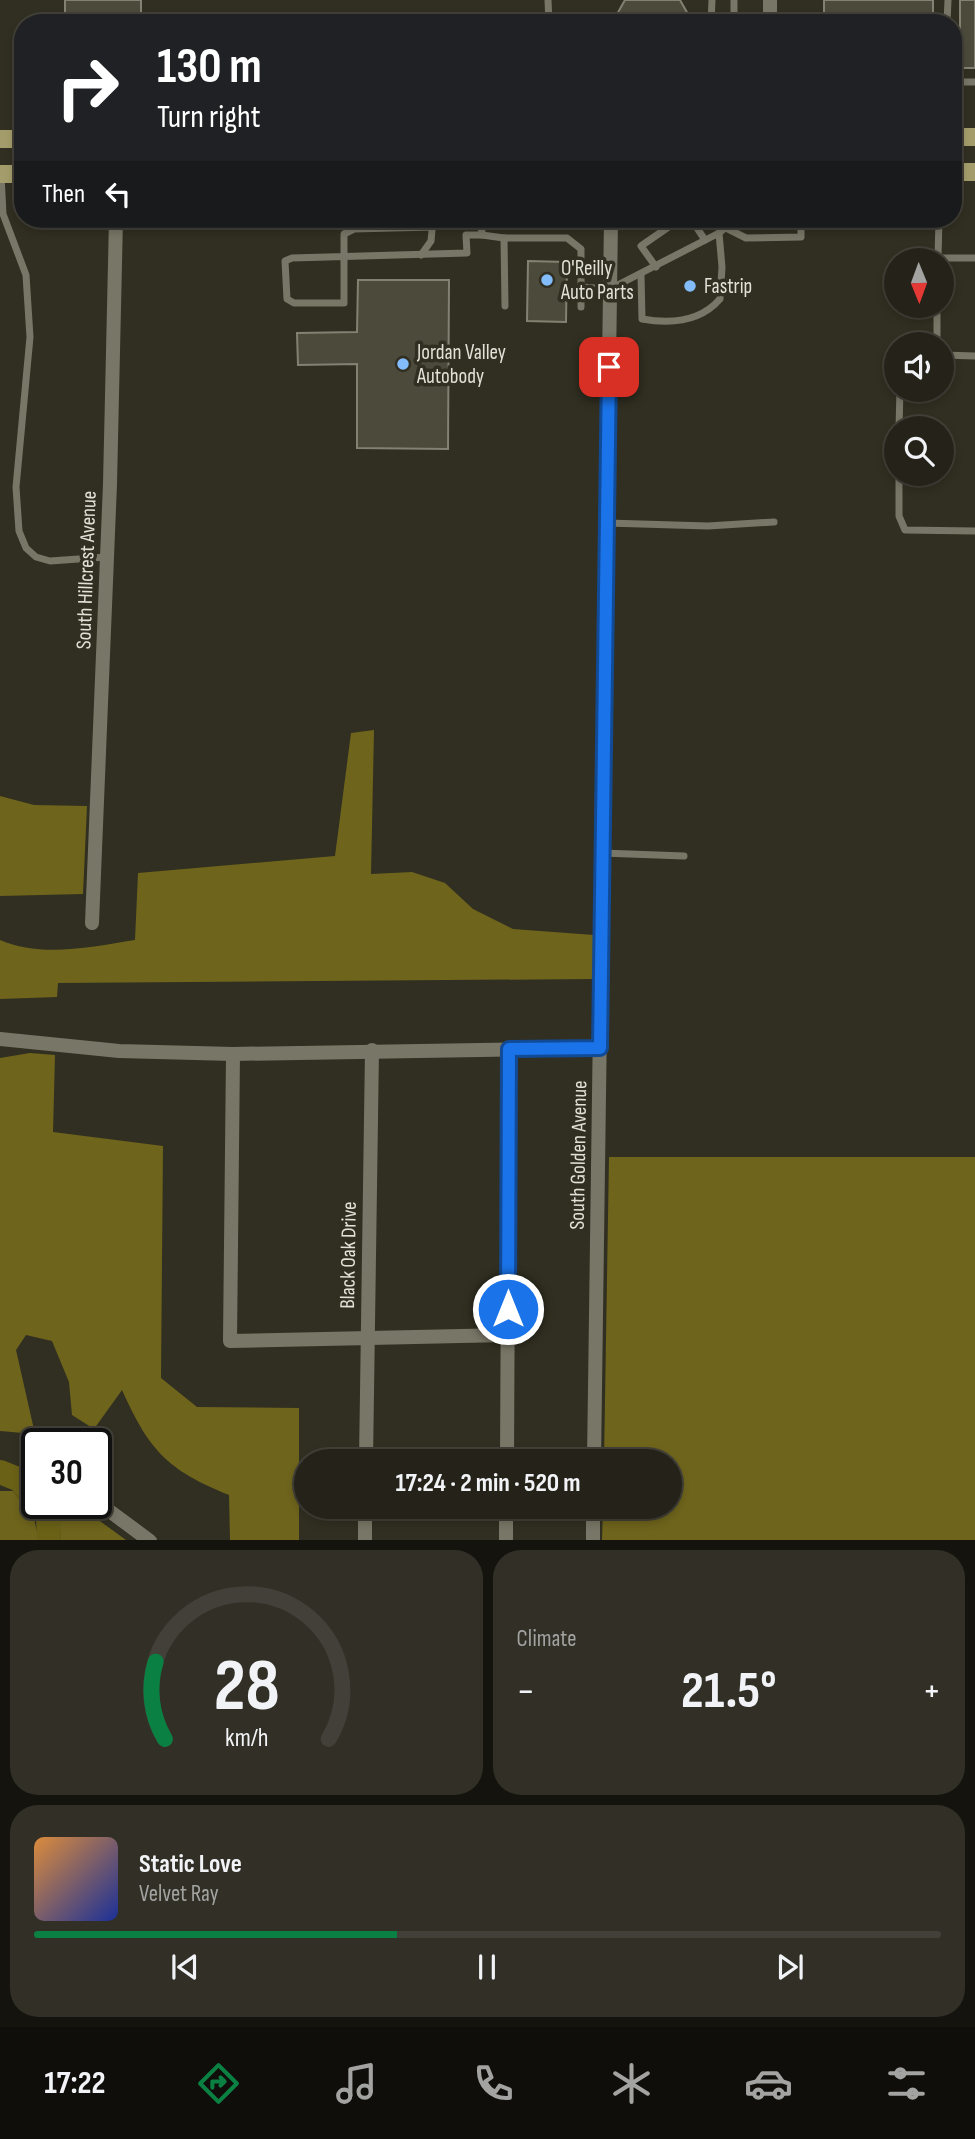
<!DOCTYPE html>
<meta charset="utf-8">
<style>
:root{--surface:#252319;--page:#312f26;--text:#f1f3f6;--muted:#a3a4a2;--line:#424038;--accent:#0b8043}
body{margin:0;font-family:"Sofia Sans Condensed",sans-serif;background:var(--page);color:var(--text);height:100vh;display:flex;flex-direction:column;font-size:26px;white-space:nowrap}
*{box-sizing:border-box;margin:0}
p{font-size:23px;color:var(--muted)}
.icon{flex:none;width:38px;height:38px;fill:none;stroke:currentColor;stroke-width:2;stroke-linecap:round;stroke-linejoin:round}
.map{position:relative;height:1540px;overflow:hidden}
.panel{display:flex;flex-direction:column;gap:10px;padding:10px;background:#14130e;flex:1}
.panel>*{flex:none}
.guide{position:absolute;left:14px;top:14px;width:948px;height:214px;border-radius:28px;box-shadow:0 4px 10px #0003,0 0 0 2px var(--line);background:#202124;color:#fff;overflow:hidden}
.needle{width:46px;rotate:179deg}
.tools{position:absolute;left:884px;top:248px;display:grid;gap:14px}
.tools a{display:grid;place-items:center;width:70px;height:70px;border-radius:50%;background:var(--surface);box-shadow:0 4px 10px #0003,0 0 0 2px var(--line);font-size:35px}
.speed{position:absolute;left:21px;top:1428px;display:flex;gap:14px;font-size:35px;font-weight:700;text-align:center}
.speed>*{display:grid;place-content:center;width:91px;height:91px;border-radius:50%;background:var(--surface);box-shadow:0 4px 10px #0003,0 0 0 2px var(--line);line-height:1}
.speed .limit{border:4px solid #111;border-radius:10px;background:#fff;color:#111}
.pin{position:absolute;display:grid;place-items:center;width:60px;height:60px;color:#fff;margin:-30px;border-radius:14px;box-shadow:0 4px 10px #0006}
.me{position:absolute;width:77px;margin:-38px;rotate:0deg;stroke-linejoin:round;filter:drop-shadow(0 0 5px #0008)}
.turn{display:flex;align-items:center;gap:24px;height:147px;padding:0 28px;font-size:32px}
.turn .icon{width:91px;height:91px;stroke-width:2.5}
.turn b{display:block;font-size:49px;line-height:60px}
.then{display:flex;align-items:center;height:66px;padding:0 28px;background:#0003;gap:14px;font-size:26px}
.big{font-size:52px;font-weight:700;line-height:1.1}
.panel .card{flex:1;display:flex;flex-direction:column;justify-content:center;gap:10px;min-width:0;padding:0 24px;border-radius:28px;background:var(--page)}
.panel .dial{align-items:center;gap:0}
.dial svg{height:182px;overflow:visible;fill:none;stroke:var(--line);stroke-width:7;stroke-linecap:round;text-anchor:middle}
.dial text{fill:var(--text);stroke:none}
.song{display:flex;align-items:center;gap:21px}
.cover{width:84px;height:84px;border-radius:10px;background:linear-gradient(135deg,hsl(30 70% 55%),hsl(230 70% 35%))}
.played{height:7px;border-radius:4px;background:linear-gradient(90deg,var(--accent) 40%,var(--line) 40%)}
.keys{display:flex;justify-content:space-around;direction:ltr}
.heat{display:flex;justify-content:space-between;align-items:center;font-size:38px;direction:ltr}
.panel .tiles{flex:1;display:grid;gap:10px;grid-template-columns:1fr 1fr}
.card:last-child{grid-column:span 2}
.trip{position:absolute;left:294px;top:1449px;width:388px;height:70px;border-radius:35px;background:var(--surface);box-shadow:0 4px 10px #0003,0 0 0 2px var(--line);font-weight:700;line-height:70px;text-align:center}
.tab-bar{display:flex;height:112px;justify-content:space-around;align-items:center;background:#0f0e0a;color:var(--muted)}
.tab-bar .icon{width:49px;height:49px}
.tab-bar .active{color:var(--accent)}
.tab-bar b{font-size:32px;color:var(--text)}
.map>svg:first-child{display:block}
.forest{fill:#6e641c}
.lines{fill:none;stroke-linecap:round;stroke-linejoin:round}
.river{stroke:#6a6117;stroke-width:24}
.building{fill:#4b4a3b;stroke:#838272;stroke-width:2}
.service{stroke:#787767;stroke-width:7}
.minor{stroke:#787767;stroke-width:14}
.primary{stroke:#a49d6b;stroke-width:18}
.route-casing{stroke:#114b97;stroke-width:18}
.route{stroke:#1a73e8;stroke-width:12}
.poi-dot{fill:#83bcfb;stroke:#312f21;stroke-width:2.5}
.labels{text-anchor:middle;stroke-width:7;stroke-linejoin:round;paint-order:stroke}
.poi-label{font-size:21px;fill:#e2e1d8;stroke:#312f21;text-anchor:start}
.street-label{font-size:21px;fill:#e2e1d8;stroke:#312f21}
</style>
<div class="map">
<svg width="975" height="1541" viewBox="0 0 975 1541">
<rect width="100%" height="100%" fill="#312f21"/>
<g class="forest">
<path d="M374 730 371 874 412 872 445 883 473 909 513 929 594 935 593 979 58 983 57 997 0 999V940C41 958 91 947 135 940L138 873 335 856 351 733Z"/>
<polygon points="0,796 34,805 87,806 83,894 0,896"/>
<path d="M30 1053 55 1055 53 1132 163 1146 161 1378 197 1407 299 1408V1540H230L229 1495C167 1470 149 1450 122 1390L94 1429 72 1415 69 1382 52 1341 26 1335 16 1350 35 1434 0 1431V1058Z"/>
<polygon points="609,1157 975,1157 975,1540 602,1540 603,1507 670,1507 670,1461 604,1461"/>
<polygon points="0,1491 13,1491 34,1519 39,1540 0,1540"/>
<polygon points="64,1503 75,1503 126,1540 61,1540 58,1509"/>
</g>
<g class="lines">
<g class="river">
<polyline points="0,1472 20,1480 37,1503"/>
<polyline points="37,1503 48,1518 49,1541"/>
</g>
</g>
<g class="building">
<rect x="65" y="0" width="76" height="23"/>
<polygon points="625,0 680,0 693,23 612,23"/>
<rect x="824" y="0" width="109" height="19"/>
<rect x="960" y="0" width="15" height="68"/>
<polygon points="528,261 567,262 566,322 527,321"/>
<polygon points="358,280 449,280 448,449 357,448 357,364 298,365 297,333 357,332"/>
</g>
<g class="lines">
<g class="service">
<polyline points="548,0 549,23"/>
<polyline points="711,23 712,0"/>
<polyline points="734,23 734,0"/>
<polyline points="947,23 948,0"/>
<polyline points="954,82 975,82"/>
<polyline points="1,175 3,214 26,275 30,337 16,487 19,531 26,548 36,557 50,561 107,557"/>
<polyline points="481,219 482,235 466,235 467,253 292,258 285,261 287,299 294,303 344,303 344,234 354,229 433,227 456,220 481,220"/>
<polyline points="691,219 705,240"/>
<polyline points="939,219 938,258 975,258"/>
<polyline points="726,228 746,238 801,237 801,219"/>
<polyline points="482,235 504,238 567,238 581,249 581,307"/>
<polyline points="504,238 505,306"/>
<polyline points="421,255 431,241 433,219"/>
<polyline points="656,267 641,246 680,219"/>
<path d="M641 275 642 319C670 324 700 322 720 299L722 267 719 233"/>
<polyline points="581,287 610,289 719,233 735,219"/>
<polyline points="937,345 937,306"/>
<polyline points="942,355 975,356"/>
<polyline points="899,429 900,390"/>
<polyline points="899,474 899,516 905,530 975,531"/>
<polyline points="607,523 708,526 774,522"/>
<polyline points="602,853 684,856"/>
</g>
<g class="minor">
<polyline points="770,23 770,0"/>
<polyline points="92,923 110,484 116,219"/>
<polyline points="0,1039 119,1051 233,1054 600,1048"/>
<polyline points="233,1054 230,1341 507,1335"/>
<polyline points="366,1461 372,1050"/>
<polyline points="507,1461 509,1049"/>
<polyline points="594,1461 611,219"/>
<polyline points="96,1501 150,1541"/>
<polyline points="365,1541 365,1507"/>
<polyline points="506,1541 506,1507"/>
<polyline points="593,1541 593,1507"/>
</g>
<g class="primary">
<polyline points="954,137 975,137"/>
<polyline points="0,139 23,139"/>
<polyline points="954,172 975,172"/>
<polyline points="0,174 23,174"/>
</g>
</g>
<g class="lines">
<g class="route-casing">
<polyline id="route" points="508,1309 509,1049 600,1048 609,367"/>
</g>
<use href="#route" class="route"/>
</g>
<g class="poi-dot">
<circle cx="547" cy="280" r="7"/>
<circle cx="690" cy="286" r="7"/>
<circle cx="403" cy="364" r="7"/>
</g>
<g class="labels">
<g class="poi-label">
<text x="561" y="275">O'Reilly<tspan x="561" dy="24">Auto Parts</tspan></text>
<text x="704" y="293">Fastrip</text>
<text x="417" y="359">Jordan Valley<tspan x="417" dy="24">Autobody</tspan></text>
</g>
<g class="street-label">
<text transform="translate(86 570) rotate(-88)" y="7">South Hillcrest Avenue</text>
<text transform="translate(578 1155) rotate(-89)" y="7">South Golden Avenue</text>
<text transform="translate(348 1255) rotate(-89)" y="7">Black Oak Drive</text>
</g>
</g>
</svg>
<div class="tools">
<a><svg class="needle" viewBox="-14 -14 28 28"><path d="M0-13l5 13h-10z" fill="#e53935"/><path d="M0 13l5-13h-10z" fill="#a3a4a2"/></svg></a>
<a><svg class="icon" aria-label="sound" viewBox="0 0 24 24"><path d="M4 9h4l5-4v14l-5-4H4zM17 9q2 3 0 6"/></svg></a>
<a><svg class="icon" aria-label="search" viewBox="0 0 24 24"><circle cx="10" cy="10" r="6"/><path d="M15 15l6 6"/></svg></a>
</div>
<div class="speed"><div class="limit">30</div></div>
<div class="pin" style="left:609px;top:367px;background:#d93025"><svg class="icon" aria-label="arrive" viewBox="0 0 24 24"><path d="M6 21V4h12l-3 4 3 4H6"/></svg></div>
<svg class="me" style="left:508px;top:1309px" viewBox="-20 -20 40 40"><circle r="17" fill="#1a73e8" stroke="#fff" stroke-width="3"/><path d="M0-11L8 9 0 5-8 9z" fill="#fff"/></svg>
<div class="trip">17:24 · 2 min · 520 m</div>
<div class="guide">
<div class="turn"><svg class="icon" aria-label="right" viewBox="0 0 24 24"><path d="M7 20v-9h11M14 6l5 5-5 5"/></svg><div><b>130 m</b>Turn right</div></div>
<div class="then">Then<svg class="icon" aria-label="left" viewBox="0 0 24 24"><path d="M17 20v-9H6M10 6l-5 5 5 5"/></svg></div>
</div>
</div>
<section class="panel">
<div class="tiles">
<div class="card dial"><svg viewBox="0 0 100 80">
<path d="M14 69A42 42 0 1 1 86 69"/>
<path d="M14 69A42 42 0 0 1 10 35" stroke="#0b8043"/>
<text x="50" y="56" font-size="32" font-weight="700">28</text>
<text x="50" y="72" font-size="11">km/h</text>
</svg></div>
<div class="card"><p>Climate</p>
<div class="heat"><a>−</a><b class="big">21.5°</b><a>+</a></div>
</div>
<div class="card">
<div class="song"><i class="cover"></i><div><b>Static Love</b><p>Velvet Ray</p></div></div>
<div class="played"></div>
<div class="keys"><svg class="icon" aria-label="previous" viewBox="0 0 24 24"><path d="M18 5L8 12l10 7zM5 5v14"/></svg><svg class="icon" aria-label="pause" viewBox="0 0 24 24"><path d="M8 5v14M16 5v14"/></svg><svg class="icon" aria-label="next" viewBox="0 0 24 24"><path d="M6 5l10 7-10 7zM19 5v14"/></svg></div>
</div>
</div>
</section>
<nav class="tab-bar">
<b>17:22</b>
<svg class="icon active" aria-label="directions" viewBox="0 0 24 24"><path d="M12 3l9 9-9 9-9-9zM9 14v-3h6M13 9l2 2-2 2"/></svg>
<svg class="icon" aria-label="music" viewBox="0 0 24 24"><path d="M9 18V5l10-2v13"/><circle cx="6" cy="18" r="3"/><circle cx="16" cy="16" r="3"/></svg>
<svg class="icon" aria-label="phone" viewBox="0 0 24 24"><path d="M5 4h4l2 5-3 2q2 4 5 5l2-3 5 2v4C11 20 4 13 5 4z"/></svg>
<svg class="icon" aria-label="climate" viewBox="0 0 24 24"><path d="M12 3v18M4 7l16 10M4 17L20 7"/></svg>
<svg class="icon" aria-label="car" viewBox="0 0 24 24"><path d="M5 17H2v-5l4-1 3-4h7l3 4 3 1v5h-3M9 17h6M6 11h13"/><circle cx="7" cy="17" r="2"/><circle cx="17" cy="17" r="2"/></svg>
<svg class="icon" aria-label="filters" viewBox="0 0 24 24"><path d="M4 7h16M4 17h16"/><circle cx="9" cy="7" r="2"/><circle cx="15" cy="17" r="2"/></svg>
</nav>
